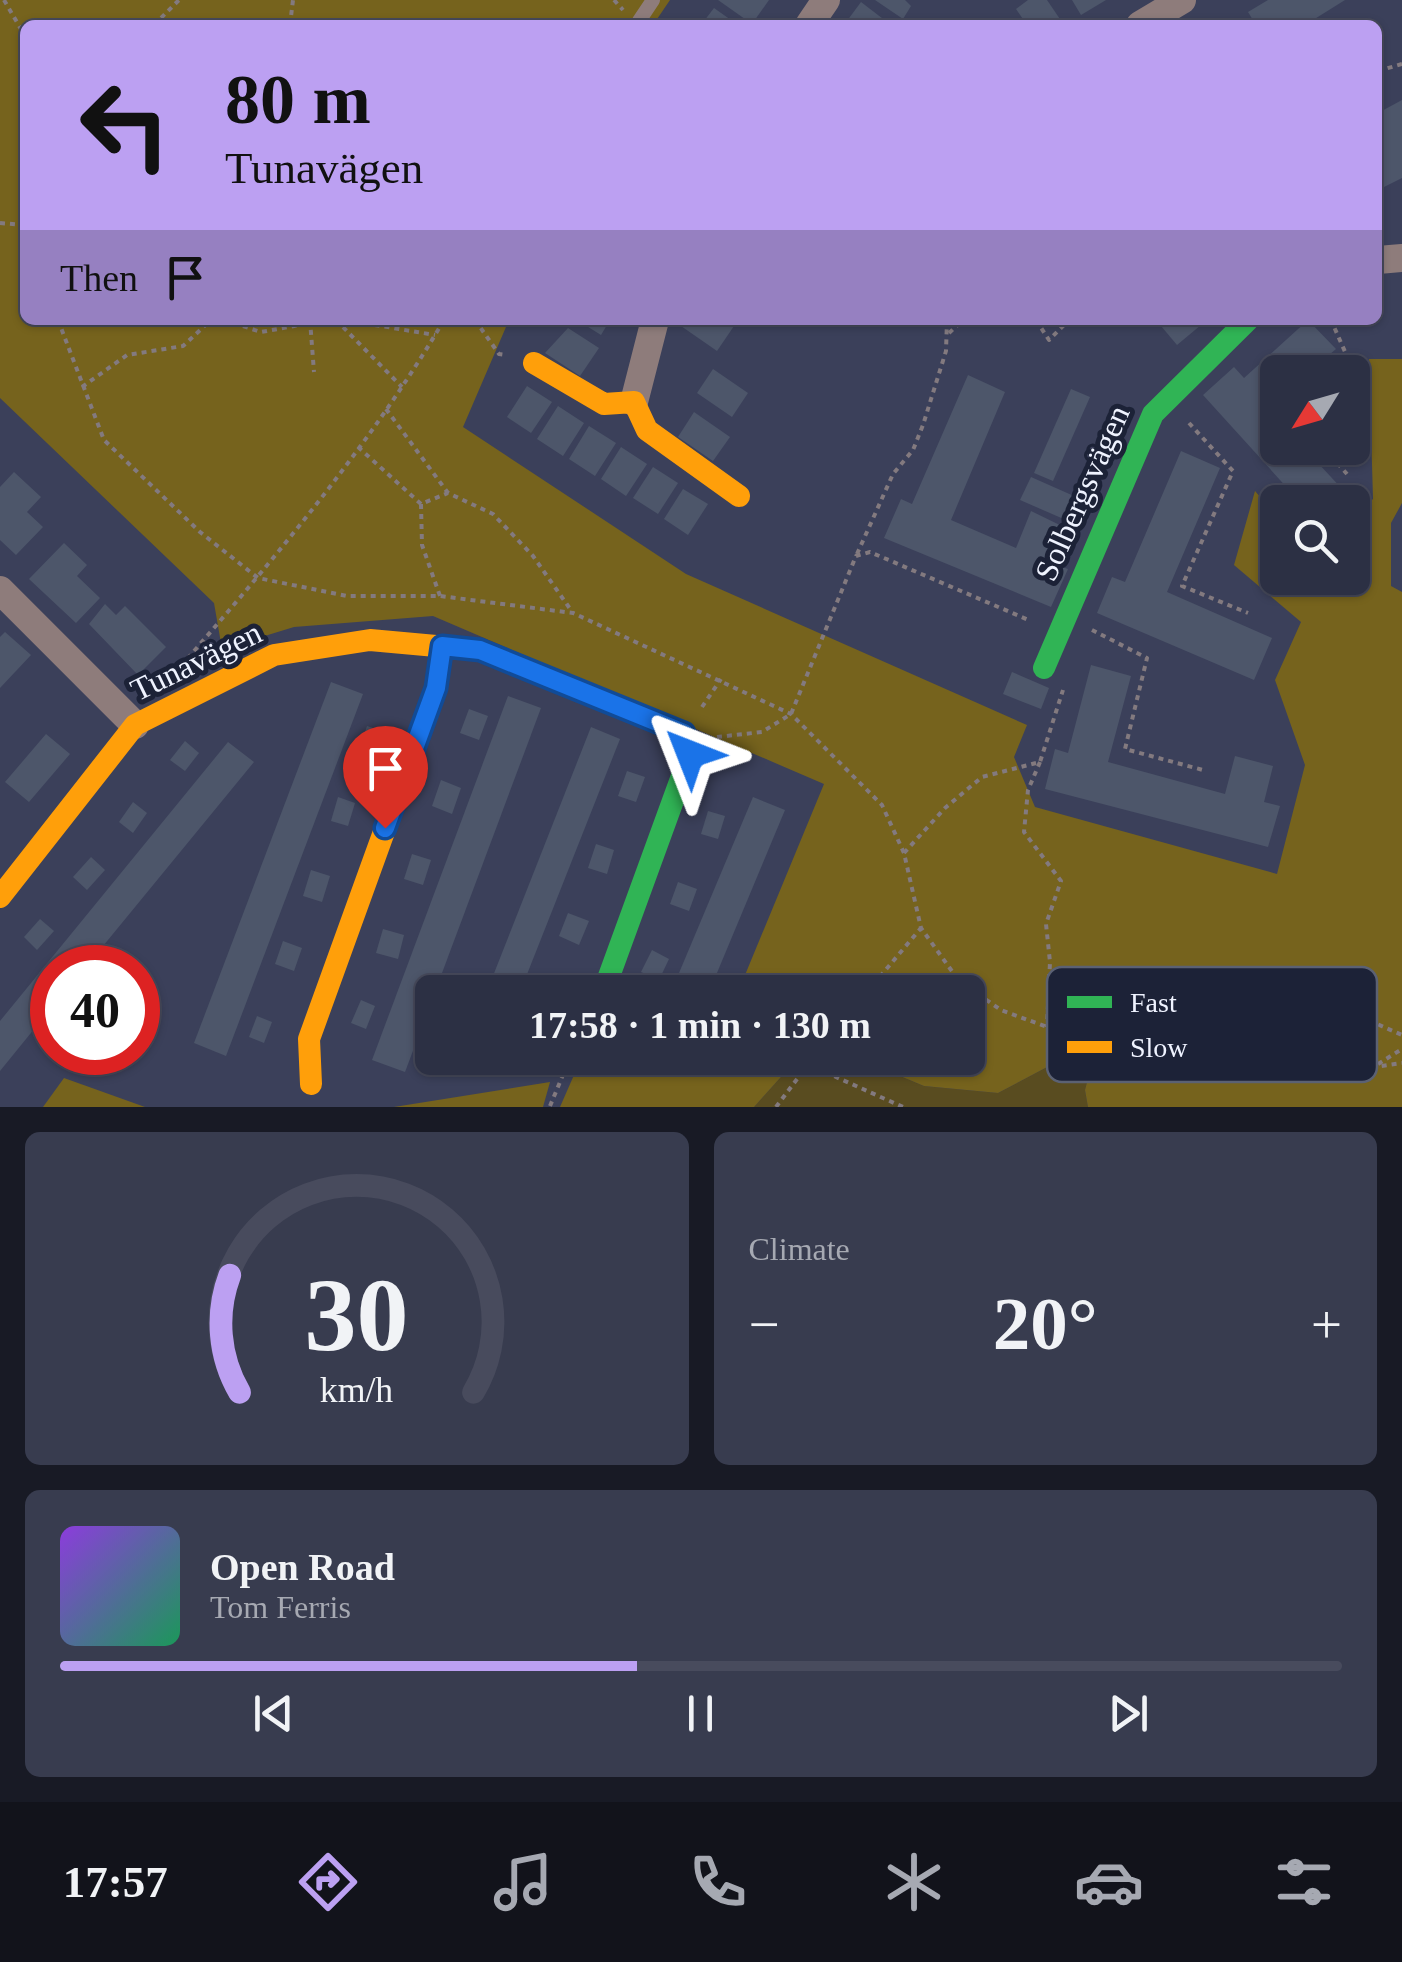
<!DOCTYPE html>
<meta charset="utf-8">
<style>
:root{--surface:#2c3044;--page:#383c4f;--text:#f1f3f6;--muted:#a6a9b2;--line:#484b5d;--accent:#bca0f2}
body{margin:0;font-family:Georgia,serif;background:var(--page);color:var(--text);height:100vh;display:flex;flex-direction:column;font-size:38px;white-space:nowrap}
*{box-sizing:border-box;margin:0}
p{font-size:32px;color:var(--muted)}
.icon{flex:none;width:55px;height:55px;fill:none;stroke:currentColor;stroke-width:2;stroke-linecap:round;stroke-linejoin:round}
.map{position:relative;height:1107px;overflow:hidden}
.side{display:flex;flex-direction:column;gap:25px;padding:25px;background:#181a25;flex:1}
.side>*{flex:none}
.guide{position:absolute;left:20px;top:20px;width:1362px;height:305px;border-radius:15px;box-shadow:0 2px 8px #0004,0 0 0 2px var(--line);background:#bca0f2;color:#111;overflow:hidden}
.needle{width:65px;rotate:233deg}
.buttons{position:absolute;left:1260px;top:355px;display:grid;gap:20px}
.buttons a{display:grid;place-items:center;width:110px;height:110px;border-radius:15px;background:var(--surface);box-shadow:0 2px 8px #0004,0 0 0 2px var(--line);font-size:50px}
.speed{position:absolute;left:30px;top:945px;display:flex;gap:20px;font-size:50px;font-weight:700;text-align:center}
.speed>*{display:grid;place-content:center;width:130px;height:130px;border-radius:50%;background:var(--surface);box-shadow:0 2px 8px #0004,0 0 0 2px var(--line);line-height:1}
.speed .limit{border:15px solid #d22;background:#fff;color:#111}
.pin{position:absolute;display:grid;place-items:center;width:85px;height:85px;color:#fff;margin:-102px -42px;border-radius:50% 50% 50% 0;rotate:-45deg;box-shadow:0 0 10px #0007}
.pin .icon{rotate:45deg}
.me{position:absolute;width:110px;margin:-55px;rotate:315deg;stroke-linejoin:round;filter:drop-shadow(0 0 8px #0008)}
.turn{display:flex;align-items:center;gap:35px;height:210px;padding:0 40px;font-size:45px}
.turn .icon{width:130px;height:130px;stroke-width:2.5}
.turn b{display:block;font-size:70px;line-height:85px}
.then{display:flex;align-items:center;height:95px;padding:0 40px;background:#0003;gap:20px;font-size:38px}
.big{font-size:75px;font-weight:800;line-height:1.1}
.side .widget{flex:1;display:flex;flex-direction:column;justify-content:center;gap:15px;min-width:0;padding:0 35px;border-radius:15px;background:var(--page)}
.side .dial{align-items:center;gap:0}
.dial svg{height:260px;overflow:visible;fill:none;stroke:var(--line);stroke-width:7;stroke-linecap:round;text-anchor:middle}
.dial text{fill:var(--text);stroke:none}
.song{display:flex;align-items:center;gap:30px}
.cover{width:120px;height:120px;border-radius:15px;background:linear-gradient(135deg,hsl(270 70% 55%),hsl(150 70% 35%))}
.played{height:10px;border-radius:5px;background:linear-gradient(90deg,var(--accent) 45%,var(--line) 45%)}
.keys{display:flex;justify-content:space-around;direction:ltr}
.heat{display:flex;justify-content:space-between;align-items:center;font-size:55px;direction:ltr}
.side .tiles{flex:1;display:grid;gap:25px;grid-template-columns:1fr 1fr}
.widget:last-child{grid-column:span 2}
.trip{position:absolute;left:415px;top:975px;width:570px;height:100px;border-radius:15px;background:var(--surface);box-shadow:0 2px 8px #0004,0 0 0 2px var(--line);font-weight:800;line-height:100px;text-align:center}
.tab-bar{display:flex;height:160px;justify-content:space-around;align-items:center;background:#12131b;color:var(--muted)}
.tab-bar .icon{width:70px;height:70px}
.tab-bar .active{color:var(--accent)}
.tab-bar b{font-size:45px;color:var(--text)}
.map>svg:first-child{display:block}
.green{fill:#594c20}
.forest{fill:#76631d}
.building{fill:#4d566a}
.lines{fill:none;stroke-linecap:round;stroke-linejoin:round}
.path{stroke:#837a7f;stroke-width:4;stroke-dasharray:5 5;stroke-linecap:butt}
.lane{stroke:#8e7c7b;stroke-width:14}
.street{stroke:#8e7c7b;stroke-width:28}
.fast{stroke:#30b455;stroke-width:22}
.slow{stroke:#ff9f0a;stroke-width:22}
.route-casing{stroke:#114b97;stroke-width:25}
.route{stroke:#1a73e8;stroke-width:18}
.labels{text-anchor:middle;stroke-width:10;stroke-linejoin:round;paint-order:stroke}
.street-label{font-size:32px;fill:#eff3ff;stroke:#1c2237}
.key{fill:#1c2237;stroke:#5b6173;stroke-width:2.5}
.key-label{font-size:28px;fill:#eff3ff}
</style>
<div class="map">
<svg width="1402" height="1107" viewBox="0 0 1402 1107">
<rect width="100%" height="100%" fill="#3b405a"/>
<polygon class="green" points="1083,1048 1095,1055 1085,1090 1088,1107 754,1107 798,1058 857,1058 924,1086 998,1093"/>
<g class="forest">
<polygon points="0,0 670,0 653,25 25,25 25,320 509,320 463,427 686,574 1027,725 1014,757 1035,807 1277,874 1305,765 1275,680 1301,622 1234,565 1255,491 1277,517 1278,578 1352,578 1353,517 1373,499 1369,359 1402,359 1402,503 1391,523 1391,586 1402,592 1402,1107 1088,1107 1085,1090 1094,1056 1083,1048 998,1093 924,1086 857,1058 968,1058 968,992 738,992 824,784 433,616 294,627 222,649 214,603 0,398"/>
<polygon points="663,1058 798,1058 754,1107 560,1107 574,1075"/>
<polygon points="64,1078 145,1107 43,1107"/>
<polygon points="550,1082 543,1107 394,1107"/>
</g>
<g class="building">
<polygon points="718,0 769,0 752,24"/>
<polygon points="875,0 905,0 911,6 903,19"/>
<polygon points="1028,0 1047,0 1064,25 1027,25 1016,9"/>
<polygon points="1072,0 1106,0 1081,15"/>
<polygon points="1268,0 1345,0 1305,25 1256,25 1248,12"/>
<polygon points="861,2 891,25 844,25"/>
<polygon points="714,8 738,25 701,25"/>
<polygon points="1402,100 1402,178 1378,190 1378,113"/>
<polygon points="577,320 610,320 601,335"/>
<polygon points="685,320 725,320 734,326 717,351 681,326"/>
<polygon points="1156,320 1207,320 1177,345"/>
<polygon points="1308,320 1336,349 1309,372 1278,372 1278,401 1269,409 1278,418 1278,448 1304,448 1344,491 1331,502 1300,502 1203,395 1234,367 1244,378"/>
<polygon points="568,328 599,348 580,376 545,353"/>
<polygon points="713,369 748,393 732,417 697,393"/>
<polygon points="968,375 1005,392 951,520 1016,548 1031,511 1068,529 1054,564 1068,569 1051,607 884,538 901,499 912,504"/>
<polygon points="527,386 552,402 531,433 507,417"/>
<polygon points="1071,389 1090,397 1053,481 1034,473"/>
<polygon points="558,406 584,423 563,456 537,439"/>
<polygon points="694,412 730,437 713,461 678,437"/>
<polygon points="589,426 616,443 595,476 569,459"/>
<polygon points="621,447 647,464 626,496 601,479"/>
<polygon points="1181,451 1220,468 1167,592 1272,638 1254,680 1097,613 1112,577 1125,582"/>
<polygon points="653,467 678,483 658,514 633,498"/>
<polygon points="14,472 41,497 27,512 43,527 16,555 0,540 0,487"/>
<polygon points="1031,477 1092,504 1082,527 1020,500"/>
<polygon points="683,489 708,504 688,535 664,519"/>
<polygon points="64,543 87,565 77,576 100,598 76,623 29,579"/>
<polygon points="105,604 116,615 125,606 166,647 138,675 89,624"/>
<polygon points="5,632 31,655 0,688 0,637"/>
<polygon points="1091,665 1131,676 1108,762 1225,794 1235,756 1273,766 1264,802 1280,806 1268,847 1045,789 1055,749 1068,753"/>
<polygon points="1012,672 1049,688 1041,709 1003,694"/>
<polygon points="331,682 363,694 226,1056 194,1043"/>
<polygon points="508,696 541,708 405,1072 372,1060"/>
<polygon points="469,709 488,716 479,740 460,733"/>
<polygon points="367,726 385,732 377,756 359,750"/>
<polygon points="591,727 620,739 520,992 491,981"/>
<polygon points="46,734 70,754 29,802 5,782"/>
<polygon points="185,741 199,753 185,771 170,760"/>
<polygon points="228,742 254,762 85,968 52,968 52,1007 0,1071 0,1021"/>
<polygon points="627,771 645,777 636,802 618,796"/>
<polygon points="441,780 461,788 452,814 432,806"/>
<polygon points="338,797 355,803 348,826 331,821"/>
<polygon points="753,797 785,810 709,992 671,992"/>
<polygon points="133,802 147,813 133,833 119,822"/>
<polygon points="708,811 725,816 718,839 701,834"/>
<polygon points="596,844 614,850 607,874 588,868"/>
<polygon points="412,854 431,860 423,885 404,879"/>
<polygon points="91,857 105,870 87,890 73,877"/>
<polygon points="311,870 330,876 322,902 303,896"/>
<polygon points="678,882 697,889 689,911 670,904"/>
<polygon points="568,913 589,921 579,945 559,936"/>
<polygon points="40,919 54,931 37,950 24,937"/>
<polygon points="383,929 404,935 398,959 376,953"/>
<polygon points="283,941 302,948 294,971 275,964"/>
<polygon points="652,950 669,959 659,980 641,972"/>
<polygon points="361,1000 375,1006 366,1029 351,1023"/>
<polygon points="257,1016 272,1022 264,1043 249,1037"/>
</g>
<g class="lines">
<g class="path">
<polyline points="4,0 25,36"/>
<polyline points="614,0 623,10"/>
<polyline points="154,25 179,0"/>
<polyline points="290,25 293,0"/>
<polyline points="1378,71 1402,64"/>
<polyline points="0,223 25,225"/>
<polyline points="58,320 104,440 200,532 258,578 347,596 440,596 573,613 791,714 882,805 904,853 921,928 959,981 1001,1010 1047,1027 1086,1026 1145,1015 1272,1055 1374,1067 1402,1063"/>
<polyline points="224,320 261,332 328,320"/>
<polyline points="310,320 314,372"/>
<polyline points="336,320 402,387"/>
<polyline points="345,320 435,335"/>
<polyline points="475,320 499,354 506,355"/>
<polyline points="1036,320 1049,340 1069,320"/>
<polyline points="949,333 963,320"/>
<polyline points="1326,372 1346,354 1331,320"/>
<polyline points="82,387 127,355 183,346 211,320"/>
<polyline points="386,409 448,493"/>
<polyline points="1189,423 1233,471 1182,586 1248,613"/>
<polyline points="358,447 421,504 448,493 493,514 533,556 573,613"/>
<polyline points="1324,448 1347,474"/>
<polyline points="421,504 422,545 440,596"/>
<polyline points="857,554 893,474 913,450 923,425 946,351 947,320"/>
<polyline points="1092,630 1147,658 1125,749 1203,770"/>
<path d="M181 666C276 557 371 444 444 320"/>
<polyline points="702,707 721,679"/>
<polyline points="717,737 762,732 791,714 856,556 870,552 1031,621"/>
<polyline points="1040,762 1028,790 1024,832 1061,881 1046,924 1050,962 1047,1027"/>
<polyline points="904,853 945,808 982,777 1040,762 1063,690"/>
<polyline points="867,992 921,928"/>
<polyline points="1151,1015 1350,1012 1402,1035"/>
<polyline points="1084,1058 1120,1018"/>
<polyline points="807,1064 903,1107"/>
<polyline points="1378,1064 1402,1049"/>
<polyline points="550,1106 570,1058"/>
<polyline points="776,1107 813,1058"/>
</g>
<polyline class="lane" points="645,25 639,21 653,0"/>
<g class="street">
<polyline points="809,25 826,0"/>
<polyline points="1140,25 1182,0"/>
<polyline points="1378,260 1402,258"/>
<polyline points="634,402 655,320"/>
<polyline points="0,590 135,725"/>
</g>
<g class="fast">
<polyline points="1044,668 1153,414 1248,320"/>
<polyline points="608,992 608,979 690,754 682,732"/>
</g>
<g class="slow">
<polyline points="534,363 604,404 634,402 647,430 739,496"/>
<polyline points="0,897 135,725 274,655 370,640 480,650 682,732"/>
<polyline points="311,1084 309,1039 436,688 442,646"/>
</g>
</g>
<g class="lines">
<g class="route-casing">
<polyline id="route" points="385,828 436,688 442,646 480,650 684,733 690,754"/>
</g>
<use href="#route" class="route"/>
</g>
<g class="labels">
<g class="street-label">
<text transform="translate(1082 493) rotate(-66)" y="11">Solbergsvägen</text>
<text transform="translate(196 661) rotate(-26)" y="11">Tunavägen</text>
</g>
</g>
<rect x="1047" y="967" width="330" height="115" rx="15" class="key"/>
<rect x="1067" y="996" width="45" height="12" fill="#30b455"/>
<rect x="1067" y="1041" width="45" height="12" fill="#ff9f0a"/>
<g class="key-label">
<text x="1130" y="1012">Fast</text>
<text x="1130" y="1057">Slow</text>
</g>
</svg>
<div class="buttons">
<a><svg class="needle" viewBox="-14 -14 28 28"><path d="M0-13l5 13h-10z" fill="#e53935"/><path d="M0 13l5-13h-10z" fill="#a6a9b2"/></svg></a>
<a><svg class="icon" aria-label="search" viewBox="0 0 24 24"><circle cx="10" cy="10" r="6"/><path d="M15 15l6 6"/></svg></a>
</div>
<div class="speed"><div class="limit">40</div></div>
<div class="pin" style="left:385px;top:828px;background:#d93025"><svg class="icon" aria-label="arrive" viewBox="0 0 24 24"><path d="M6 21V4h12l-3 4 3 4H6"/></svg></div>
<svg class="me" style="left:690px;top:754px" viewBox="-20 -20 40 40"><path d="M0-17L14 15 0 8-14 15z" fill="#1a73e8" stroke="#fff" stroke-width="4"/></svg>
<div class="trip">17:58 · 1 min · 130 m</div>
<div class="guide">
<div class="turn"><svg class="icon" aria-label="left" viewBox="0 0 24 24"><path d="M17 20v-9H6M10 6l-5 5 5 5"/></svg><div><b>80 m</b>Tunavägen</div></div>
<div class="then">Then<svg class="icon" aria-label="arrive" viewBox="0 0 24 24"><path d="M6 21V4h12l-3 4 3 4H6"/></svg></div>
</div>
</div>
<section class="side">
<div class="tiles">
<div class="widget dial"><svg viewBox="0 0 100 80">
<path d="M14 69A42 42 0 1 1 86 69"/>
<path d="M14 69A42 42 0 0 1 11 33" stroke="#bca0f2"/>
<text x="50" y="56" font-size="32" font-weight="700">30</text>
<text x="50" y="72" font-size="11">km/h</text>
</svg></div>
<div class="widget"><p>Climate</p>
<div class="heat"><a>−</a><b class="big">20°</b><a>+</a></div>
</div>
<div class="widget">
<div class="song"><i class="cover"></i><div><b>Open Road</b><p>Tom Ferris</p></div></div>
<div class="played"></div>
<div class="keys"><svg class="icon" aria-label="previous" viewBox="0 0 24 24"><path d="M18 5L8 12l10 7zM5 5v14"/></svg><svg class="icon" aria-label="pause" viewBox="0 0 24 24"><path d="M8 5v14M16 5v14"/></svg><svg class="icon" aria-label="next" viewBox="0 0 24 24"><path d="M6 5l10 7-10 7zM19 5v14"/></svg></div>
</div>
</div>
</section>
<nav class="tab-bar">
<b>17:57</b>
<svg class="icon active" aria-label="directions" viewBox="0 0 24 24"><path d="M12 3l9 9-9 9-9-9zM9 14v-3h6M13 9l2 2-2 2"/></svg>
<svg class="icon" aria-label="music" viewBox="0 0 24 24"><path d="M9 18V5l10-2v13"/><circle cx="6" cy="18" r="3"/><circle cx="16" cy="16" r="3"/></svg>
<svg class="icon" aria-label="phone" viewBox="0 0 24 24"><path d="M5 4h4l2 5-3 2q2 4 5 5l2-3 5 2v4C11 20 4 13 5 4z"/></svg>
<svg class="icon" aria-label="climate" viewBox="0 0 24 24"><path d="M12 3v18M4 7l16 10M4 17L20 7"/></svg>
<svg class="icon" aria-label="car" viewBox="0 0 24 24"><path d="M5 17H2v-5l4-1 3-4h7l3 4 3 1v5h-3M9 17h6M6 11h13"/><circle cx="7" cy="17" r="2"/><circle cx="17" cy="17" r="2"/></svg>
<svg class="icon" aria-label="filters" viewBox="0 0 24 24"><path d="M4 7h16M4 17h16"/><circle cx="9" cy="7" r="2"/><circle cx="15" cy="17" r="2"/></svg>
</nav>
